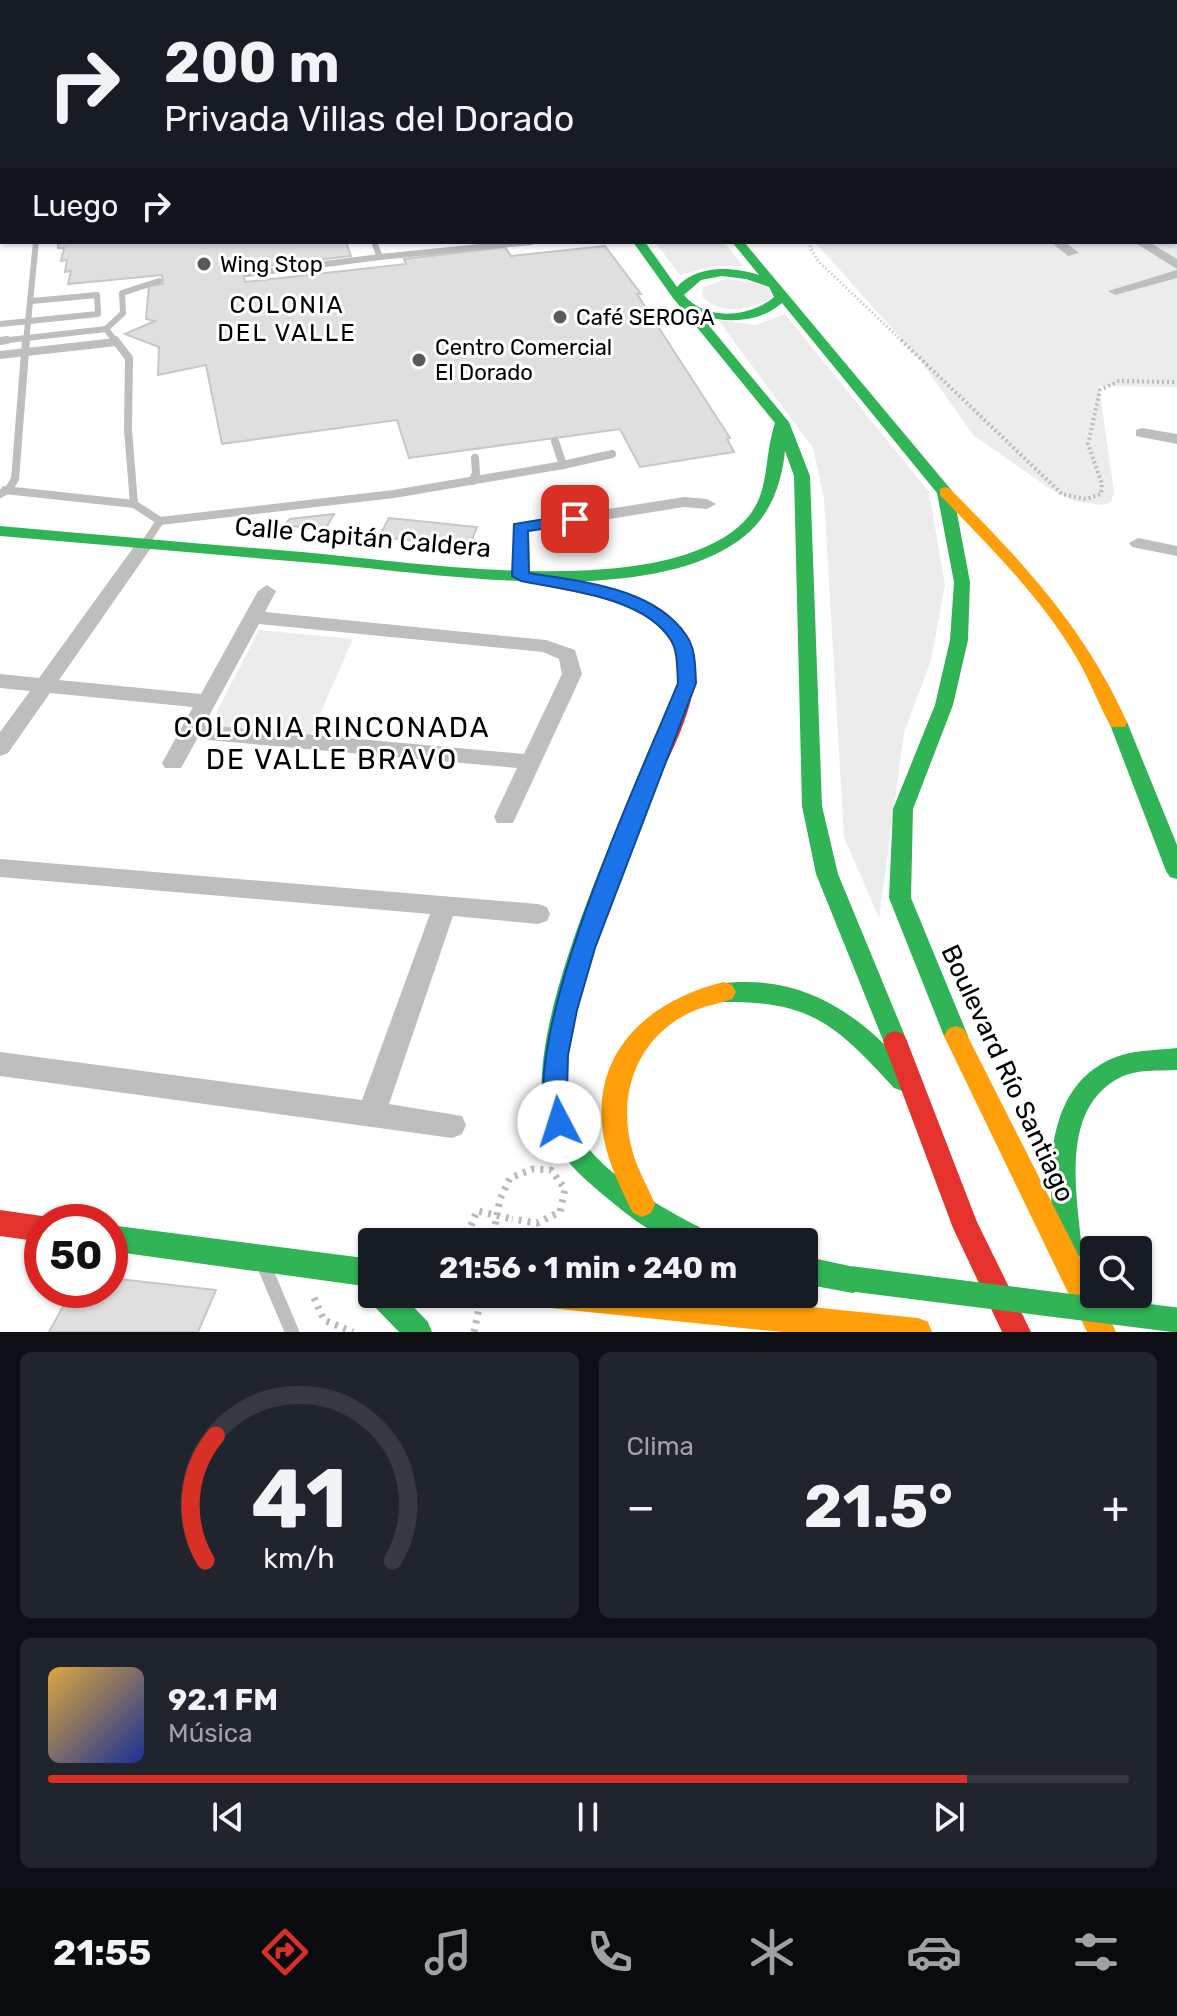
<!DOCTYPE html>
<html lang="es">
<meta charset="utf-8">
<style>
:root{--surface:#171b24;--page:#20242c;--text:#f1f3f6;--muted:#9ea1a6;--line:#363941;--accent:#d93025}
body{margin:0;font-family:Rubik,sans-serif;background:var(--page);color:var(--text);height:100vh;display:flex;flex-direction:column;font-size:30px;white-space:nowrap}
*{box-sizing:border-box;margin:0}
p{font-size:26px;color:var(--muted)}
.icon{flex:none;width:44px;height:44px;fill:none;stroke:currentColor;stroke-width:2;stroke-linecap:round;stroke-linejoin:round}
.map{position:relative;height:1332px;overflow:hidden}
.panel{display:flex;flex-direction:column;gap:20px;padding:20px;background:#0d0f14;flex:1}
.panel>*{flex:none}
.guide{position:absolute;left:0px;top:0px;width:1178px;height:244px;box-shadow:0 2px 6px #0004;background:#171b24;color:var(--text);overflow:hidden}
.controls{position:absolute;left:1080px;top:1236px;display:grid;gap:16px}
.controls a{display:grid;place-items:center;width:72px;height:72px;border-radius:8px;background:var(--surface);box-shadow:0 2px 6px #0004;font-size:40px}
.speed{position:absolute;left:24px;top:1204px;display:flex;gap:16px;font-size:40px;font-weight:700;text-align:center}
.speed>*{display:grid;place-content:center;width:104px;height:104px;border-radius:50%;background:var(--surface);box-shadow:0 2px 6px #0004;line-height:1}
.speed .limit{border:12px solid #d22;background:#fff;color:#111}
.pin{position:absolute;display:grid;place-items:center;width:68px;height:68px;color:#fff;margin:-34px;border-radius:16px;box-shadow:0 4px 12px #0006}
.me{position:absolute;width:88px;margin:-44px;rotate:355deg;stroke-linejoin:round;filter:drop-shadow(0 0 6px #0008)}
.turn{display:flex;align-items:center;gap:28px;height:168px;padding:0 32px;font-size:36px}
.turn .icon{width:104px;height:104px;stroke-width:2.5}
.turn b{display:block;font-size:56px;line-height:68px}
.then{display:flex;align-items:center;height:76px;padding:0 32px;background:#0003;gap:16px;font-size:30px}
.big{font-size:60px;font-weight:700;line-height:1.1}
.panel .card{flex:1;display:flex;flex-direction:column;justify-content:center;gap:12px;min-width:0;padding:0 28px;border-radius:12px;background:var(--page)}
.panel .dial{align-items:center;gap:0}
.dial svg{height:208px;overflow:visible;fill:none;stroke:var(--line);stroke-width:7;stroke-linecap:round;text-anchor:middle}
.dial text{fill:var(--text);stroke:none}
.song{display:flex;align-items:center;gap:24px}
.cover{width:96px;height:96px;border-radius:12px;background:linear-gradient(135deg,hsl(40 70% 55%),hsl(230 70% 35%))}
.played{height:8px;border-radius:4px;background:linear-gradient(90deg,var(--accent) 85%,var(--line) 85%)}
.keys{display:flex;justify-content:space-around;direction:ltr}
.heat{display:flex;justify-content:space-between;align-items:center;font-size:44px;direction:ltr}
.panel .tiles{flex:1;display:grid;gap:20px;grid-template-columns:1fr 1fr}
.card:last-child{grid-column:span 2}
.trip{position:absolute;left:358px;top:1228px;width:460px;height:80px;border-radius:8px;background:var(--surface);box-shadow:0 2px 6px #0004;font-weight:700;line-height:80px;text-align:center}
.dock{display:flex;height:128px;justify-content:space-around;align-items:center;background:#090b0e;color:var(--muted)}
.dock .icon{width:56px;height:56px}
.dock .on{color:var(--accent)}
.dock b{font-size:36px;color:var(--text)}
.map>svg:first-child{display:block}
.green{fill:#ececec}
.building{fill:#dfdfdf;stroke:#c7c7c7;stroke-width:2}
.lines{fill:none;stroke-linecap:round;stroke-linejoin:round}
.path-far2{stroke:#b9b9b9;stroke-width:3;stroke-dasharray:1 3;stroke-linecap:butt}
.path-far1{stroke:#b9b9b9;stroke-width:4;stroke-dasharray:2 3;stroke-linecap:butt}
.path{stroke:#b9b9b9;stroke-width:7;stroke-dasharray:3 6;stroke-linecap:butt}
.lane-far2{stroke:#bebebe;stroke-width:6}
.lane-far1{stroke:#bebebe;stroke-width:8}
.lane{stroke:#bebebe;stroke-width:14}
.street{fill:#bebebe;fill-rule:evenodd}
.fast{fill:#30b455;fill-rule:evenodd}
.slow{fill:#ff9f0a;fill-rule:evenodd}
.jam{fill:#e5322d;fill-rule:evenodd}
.path-bridge{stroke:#b9b9b9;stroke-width:7;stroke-dasharray:3 6;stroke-linecap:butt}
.fast-bridge{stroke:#30b455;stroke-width:25}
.route{fill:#1a73e8;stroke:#114b97;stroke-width:2}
.poi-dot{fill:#595959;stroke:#fff;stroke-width:3}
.labels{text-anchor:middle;stroke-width:6;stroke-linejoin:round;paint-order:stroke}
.far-poi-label{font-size:22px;fill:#000;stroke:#fff;text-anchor:start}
.far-neighbourhood-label{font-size:24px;letter-spacing:2px;fill:#000;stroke:#fff}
.street-label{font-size:26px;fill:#000;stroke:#fff}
.neighbourhood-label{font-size:28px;letter-spacing:2px;fill:#000;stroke:#fff}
</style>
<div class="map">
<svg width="1177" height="1332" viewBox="0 0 1177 1332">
<rect width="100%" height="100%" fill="#fff"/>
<g class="green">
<polygon points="816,0 1177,0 1177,387 1099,386 1114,492 1111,502 1102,505 1074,501 1052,490 973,435 921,361 815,242 1176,242 1176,2 812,2"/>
<polygon points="655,242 724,242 743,266 714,266 680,275"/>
<path d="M727 278 768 287 772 297C749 310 725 316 703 298L702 288Z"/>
<polygon points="785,314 929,492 945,585 931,660 904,733 879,918 844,837 824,498 813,448 718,320 756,325"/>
<polygon points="259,630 353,639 309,739 208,729"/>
</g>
<g class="building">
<polygon points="58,242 346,242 351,256 243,269 245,282 406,264 404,259 505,247 511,256 605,246 641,294 637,294 730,438 727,439 734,452 640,467 620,429 409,458 397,420 222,444 206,365 158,375 159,347 125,334 155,321 146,319 149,286 163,284 162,275 68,284 71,271 65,272 67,260 61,261 64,248 58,248"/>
<polygon points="334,514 325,530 284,525 290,519"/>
<polygon points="389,518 477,527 469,547 379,537"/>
<polygon points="110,1278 216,1290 198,1332 49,1332 72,1290 110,1290"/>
</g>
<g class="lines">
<polyline class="path-far2" points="812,242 810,247 818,261 903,342"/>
<polyline class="path-far1" points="901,340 1062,494 1086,499 1101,494 1102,484 1088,444 1100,390 1119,381 1177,382"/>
<g class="path">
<polyline points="464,1242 477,1211 512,1219"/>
<polyline points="314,1298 324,1320 353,1332"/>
<polyline points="474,1332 482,1294"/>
</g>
<g class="lane-far2">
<polyline points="0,236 2,232"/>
<polyline points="374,242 380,257 531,242"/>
<polyline points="247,274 380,257"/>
<polyline points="0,324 98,314 97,295 32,301"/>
<polyline points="106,329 116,342"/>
<polyline points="0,341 106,329 123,313 122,293 159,281"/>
<polyline points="26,342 36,242"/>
</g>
<g class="lane-far1">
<polyline points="115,340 129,358 128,430 134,504 160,521 394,494 563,465 555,441"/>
<polyline points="0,341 7,340"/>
<polyline points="0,355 116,342"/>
<polyline points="563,465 612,454"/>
<polyline points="472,481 476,473 475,458"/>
<polyline points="5,490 134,504"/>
<polyline points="0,494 9,489 15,479 26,340"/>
<polyline points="144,545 160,521"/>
</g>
<polyline class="lane" points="265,1268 292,1332"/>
<g class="street">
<polygon points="702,0 710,0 711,2 703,2"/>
<rect x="0" y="4" width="2" height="6"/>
<rect x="0" y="68" width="2" height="6"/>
<rect x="0" y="103" width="2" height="6"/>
<rect x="0" y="181" width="2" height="8"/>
<polygon points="1051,242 1065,242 1079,253 1068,256"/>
<polygon points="1134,242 1149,242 1177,259 1177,269"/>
<polygon points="1177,270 1177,278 1115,295 1108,291"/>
<polygon points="1142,428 1177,434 1177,444 1136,436 1136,430"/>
<polygon points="684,497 707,499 716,504 707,509 684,507 529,532 530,576 521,582 512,576 514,524"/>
<polygon points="1138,538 1177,546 1177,556 1132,547 1129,543"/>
<path d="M144 540 153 545 59 680 201 694 258 591 267 585 276 591 265 612 546 640 575 650 582 674 513 823H497L494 817 517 768 197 739 181 768H165L162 763 193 707 50 693 8 753 0 756V732L30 691 0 688V674L39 678 138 541ZM259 624 543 652 559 659 562 674 524 754 204 725Z"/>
<polygon points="0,859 538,904 547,907 550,914 547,921 538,924 453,916 389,1104 462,1116 466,1125 462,1134 452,1138 0,1076 0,1052 362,1100 430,914 0,877"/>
</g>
<g class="fast">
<polygon points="87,0 95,0 86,2"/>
<polygon points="464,0 472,0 463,2"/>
<rect x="551" y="0" width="8" height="2"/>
<polygon points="0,152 2,152 0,162"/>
<path d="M633 242H645L677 287C698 264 733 267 759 275L732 242H744L953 492 970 582 968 640 953 705 913 809 911 898 968 1036 964 1043 956 1046 948 1043 944 1036 889 898 893 809 935 705 950 640 954 582 937 493 782 303C759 323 729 323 701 316L789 422 810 476 822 806 838 874 907 1041 903 1048 895 1051 889 1049 915 1080 912 1088 903 1091 894 1088C837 1026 812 1001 724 1002L716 999 712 992 716 985C726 982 736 982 747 982 802 982 846 1007 885 1045L816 874 802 806 794 476 785 451C780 497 763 530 720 552 619 604 437 574 326 564 217 555 109 545 0 536V526C101 535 202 544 302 552 414 562 639 599 732 532 774 501 761 465 775 423L673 298ZM722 276 746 279 769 287 774 297C750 318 705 321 684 295L701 280Z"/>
<polygon points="1118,716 1127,722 1177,845 1177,879 1170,877 1166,871 1109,722"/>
<path d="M645 778 652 780 655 785C627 856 541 1055 573 1125 595 1172 667 1211 711 1233L715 1242C703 1242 685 1245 673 1241 650 1233 625 1213 607 1198 583 1178 555 1154 546 1123 522 1039 602 865 635 785L638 780Z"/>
<path d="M1177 1048V1070C1159 1071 1137 1069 1121 1077 1059 1108 1077 1193 1082 1249L1079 1258 1069 1262 1059 1258C1050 1237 1052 1208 1051 1185 1050 1130 1064 1073 1122 1055 1139 1050 1159 1050 1177 1048Z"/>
<polygon points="110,1225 372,1259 372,1294 401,1294 428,1322 432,1332 399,1332 372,1304 368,1294 371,1287 110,1251"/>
<polygon points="804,1256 863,1269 867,1279 863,1289 853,1293 804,1284"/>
<polygon points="839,1310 849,1314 853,1324 850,1332 815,1332 819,1322"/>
</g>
<g class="slow">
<polygon points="2,112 2,120 0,121 0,113"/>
<path d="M945 487 950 489C1023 562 1084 627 1127 722L1125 727H1111C1098 703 1089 678 1075 655 1039 595 988 545 940 495V489Z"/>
<path d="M724 982 732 985 736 992 732 999C718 1004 704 1006 691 1012 636 1038 616 1096 633 1153 638 1171 648 1187 655 1204L651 1213 642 1217 633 1213C621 1189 609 1165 604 1139 588 1054 648 1000 724 982Z"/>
<polygon points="956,1026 964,1029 1094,1286 1094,1294 1098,1294 1116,1332 1087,1332 944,1036 948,1029"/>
<polygon points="536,1294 685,1294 918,1318 928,1322 932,1332 782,1332 550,1308 540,1304"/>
</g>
<g class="jam">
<path d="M527 572C684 601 742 629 652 790H638L635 785C649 753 674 718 678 683 688 600 578 595 521 581L519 577 521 573Z"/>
<polygon points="895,1031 903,1034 907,1041 977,1222 1031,1332 1002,1332 953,1228 883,1041 887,1034"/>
<polygon points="0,1210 42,1216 52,1222 42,1222 42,1242 0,1236"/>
</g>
<polyline class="path-bridge" points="492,1242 500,1199 510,1178 533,1169 551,1170 565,1189 560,1212 537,1223 512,1219"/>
<polyline class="fast-bridge" points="853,1279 1177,1320"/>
</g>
<path class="route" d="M575 514 583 519 580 523 528 531 529 573C581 582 653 587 686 635 696 649 695 667 696 683L595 948 577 1010 568 1055 567 1092 571 1122 568 1131 559 1134 550 1131C512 1048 642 772 678 683 677 669 678 652 671 640 644 597 566 590 521 581L512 576 514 524Z"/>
<g class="poi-dot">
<circle cx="204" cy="264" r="8"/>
<circle cx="560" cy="317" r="8"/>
<circle cx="419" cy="360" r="8"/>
</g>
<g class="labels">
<g class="far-poi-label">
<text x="220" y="272">Wing Stop</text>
<text x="576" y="325">Café SEROGA</text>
<text x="435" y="355">Centro Comercial<tspan x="435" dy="25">El Dorado</tspan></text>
</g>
<g class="far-neighbourhood-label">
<text x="287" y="313">COLONIA<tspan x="287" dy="28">DEL VALLE</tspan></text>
</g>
<g class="street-label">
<text transform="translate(363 537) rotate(5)" y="9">Calle Capitán Caldera</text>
<text transform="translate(1008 1073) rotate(65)" y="9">Boulevard Río Santiago</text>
</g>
<g class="neighbourhood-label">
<text x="332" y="737">COLONIA RINCONADA<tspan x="332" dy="32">DE VALLE BRAVO</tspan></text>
</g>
</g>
</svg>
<div class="controls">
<a><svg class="icon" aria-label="search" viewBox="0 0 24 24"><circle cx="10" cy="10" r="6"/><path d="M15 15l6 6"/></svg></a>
</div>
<div class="speed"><div class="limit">50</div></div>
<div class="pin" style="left:575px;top:519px;background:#d93025"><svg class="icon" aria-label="arrive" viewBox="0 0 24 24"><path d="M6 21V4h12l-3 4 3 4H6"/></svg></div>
<svg class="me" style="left:559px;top:1122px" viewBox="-20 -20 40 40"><circle r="19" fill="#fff"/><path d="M0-13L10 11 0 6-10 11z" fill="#1a73e8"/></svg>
<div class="trip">21:56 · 1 min · 240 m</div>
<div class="guide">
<div class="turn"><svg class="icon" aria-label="right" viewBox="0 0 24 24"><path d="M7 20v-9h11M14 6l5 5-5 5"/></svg><div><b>200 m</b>Privada Villas del Dorado</div></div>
<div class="then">Luego<svg class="icon" aria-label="right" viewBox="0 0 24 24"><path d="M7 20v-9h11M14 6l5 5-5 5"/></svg></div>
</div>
</div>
<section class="panel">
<div class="tiles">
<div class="card dial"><svg viewBox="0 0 100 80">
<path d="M14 69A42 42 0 1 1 86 69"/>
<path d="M14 69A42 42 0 0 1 18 21" stroke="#d93025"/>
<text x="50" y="56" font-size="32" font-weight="700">41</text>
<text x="50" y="72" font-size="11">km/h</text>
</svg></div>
<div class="card"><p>Clima</p>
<div class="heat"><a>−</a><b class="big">21.5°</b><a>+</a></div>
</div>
<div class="card">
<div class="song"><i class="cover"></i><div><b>92.1 FM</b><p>Música</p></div></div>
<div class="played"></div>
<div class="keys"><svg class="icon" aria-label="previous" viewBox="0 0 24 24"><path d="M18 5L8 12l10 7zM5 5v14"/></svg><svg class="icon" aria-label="pause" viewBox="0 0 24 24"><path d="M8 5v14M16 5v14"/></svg><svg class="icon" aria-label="next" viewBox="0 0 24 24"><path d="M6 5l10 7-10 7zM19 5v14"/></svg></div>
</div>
</div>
</section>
<nav class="dock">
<b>21:55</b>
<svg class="icon on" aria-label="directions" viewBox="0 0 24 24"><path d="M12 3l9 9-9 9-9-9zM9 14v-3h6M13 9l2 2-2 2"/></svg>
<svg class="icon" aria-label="music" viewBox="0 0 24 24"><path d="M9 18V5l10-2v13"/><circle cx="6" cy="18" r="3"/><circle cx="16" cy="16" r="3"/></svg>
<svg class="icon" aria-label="phone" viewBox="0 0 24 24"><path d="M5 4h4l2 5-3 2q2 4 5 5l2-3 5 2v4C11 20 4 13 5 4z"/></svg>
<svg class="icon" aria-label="climate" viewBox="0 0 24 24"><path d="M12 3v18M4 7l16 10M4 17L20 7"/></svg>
<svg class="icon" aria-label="car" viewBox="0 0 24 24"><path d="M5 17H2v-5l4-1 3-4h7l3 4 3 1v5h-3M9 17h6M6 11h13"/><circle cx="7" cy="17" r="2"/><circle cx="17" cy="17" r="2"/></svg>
<svg class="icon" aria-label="filters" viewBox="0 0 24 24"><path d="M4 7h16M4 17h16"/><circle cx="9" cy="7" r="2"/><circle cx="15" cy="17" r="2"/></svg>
</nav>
